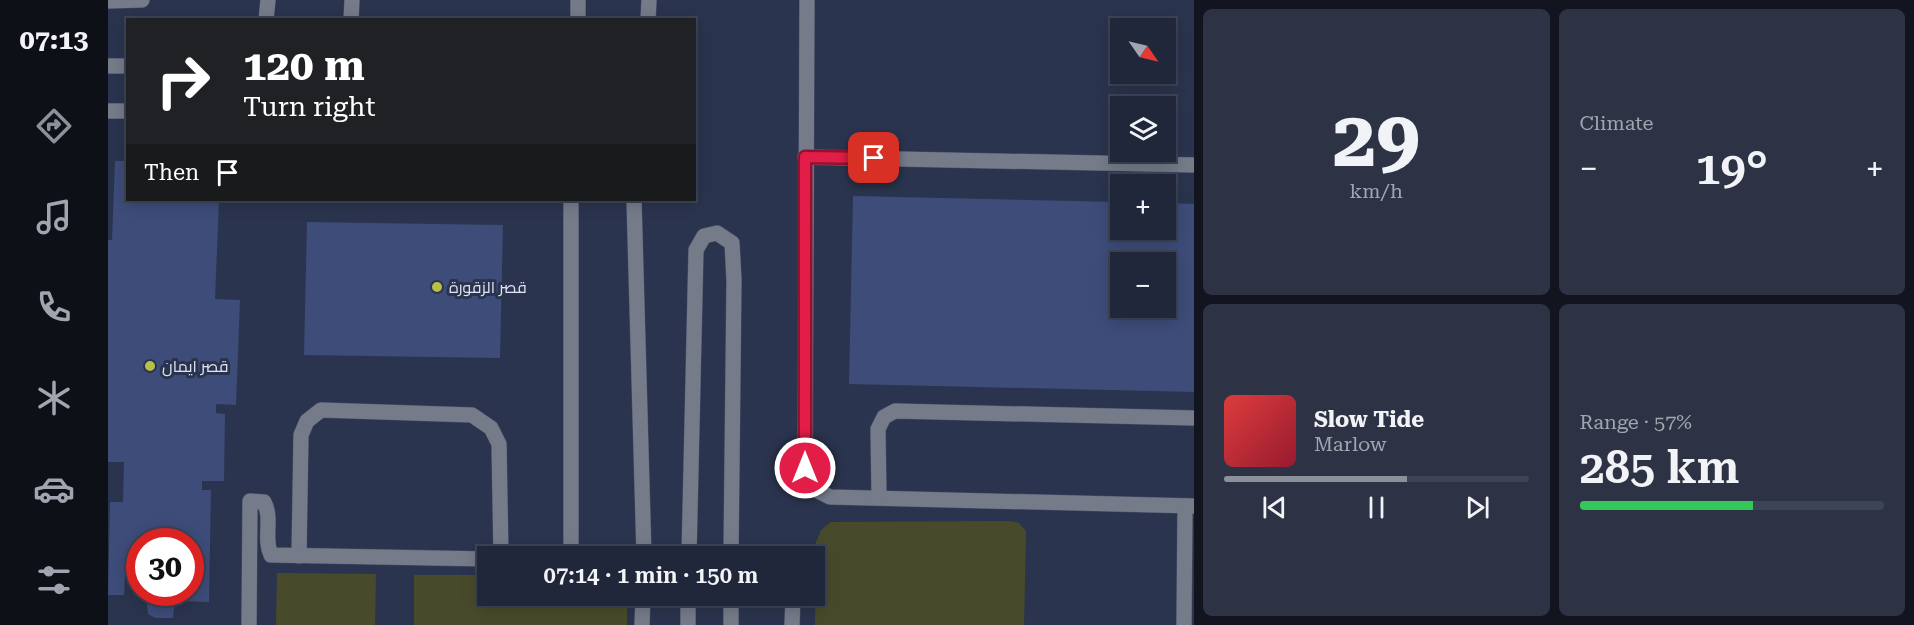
<!DOCTYPE html>
<meta charset="utf-8">
<style>
:root{--surface:#20273a;--page:#2d3345;--text:#f1f3f6;--muted:#a2a5af;--line:#3d4454;--accent:#8c9099}
body{margin:0;font-family:"Roboto Serif",Cairo,serif;background:var(--page);color:var(--text);height:100vh;display:flex;flex-direction:column;font-size:22px;white-space:nowrap}
*{box-sizing:border-box;margin:0}
p{font-size:20px;color:var(--muted)}
.icon{flex:none;width:33px;height:33px;fill:none;stroke:currentColor;stroke-width:2;stroke-linecap:round;stroke-linejoin:round}
.map{position:relative;flex:1;overflow:hidden}
.sheet{display:flex;flex-direction:column;gap:9px;padding:9px;background:#121520;width:720px}
.sheet>*{flex:none}
.hud{position:absolute;left:18px;top:18px;width:570px;height:183px;border-radius:0px;box-shadow:0 3px 15px #0003,0 0 0 2px var(--line);background:#202124;color:#fff;overflow:hidden}
.needle{width:39px;rotate:124deg}
.controls{position:absolute;left:1002px;top:18px;display:grid;gap:12px}
.controls a{display:grid;place-items:center;width:66px;height:66px;border-radius:0px;background:var(--surface);box-shadow:0 3px 15px #0003,0 0 0 2px var(--line);font-size:30px}
.speed{position:absolute;left:18px;top:528px;display:flex;gap:12px;font-size:30px;font-weight:700;text-align:center}
.speed>*{display:grid;place-content:center;width:78px;height:78px;border-radius:50%;background:var(--surface);box-shadow:0 3px 15px #0003,0 0 0 2px var(--line);line-height:1}
.speed .limit{border:9px solid #d22;background:#fff;color:#111}
.pin{position:absolute;display:grid;place-items:center;width:51px;height:51px;color:#fff;margin:-26px;border-radius:12px;box-shadow:0 3px 9px #0006}
.me{position:absolute;width:66px;margin:-33px;rotate:0deg;stroke-linejoin:round;filter:drop-shadow(0 0 4px #0008)}
.turn{display:flex;align-items:center;gap:21px;height:126px;padding:0 18px;font-size:27px}
.turn .icon{width:78px;height:78px;stroke-width:2.5}
.turn b{display:block;font-size:42px;line-height:51px}
.then{display:flex;align-items:center;height:57px;padding:0 18px;background:#0003;gap:12px;font-size:22px}
.big{font-size:45px;font-weight:600;line-height:1.1}
.sheet .tile{flex:1;display:flex;flex-direction:column;justify-content:center;gap:9px;min-width:0;padding:0 21px;border-radius:9px;background:var(--page)}
.sheet .dial{align-items:center;gap:0}
.dial b{font-size:78px;line-height:1}
.song{display:flex;align-items:center;gap:18px}
.cover{width:72px;height:72px;border-radius:9px;background:linear-gradient(135deg,hsl(0 70% 55%),hsl(350 70% 35%))}
.played{height:6px;border-radius:3px;background:linear-gradient(90deg,var(--accent) 60%,var(--line) 60%)}
.keys{display:flex;justify-content:space-around;direction:ltr}
.heat{display:flex;justify-content:space-between;align-items:center;font-size:33px;direction:ltr}
.charge{height:9px;border-radius:4px;background:linear-gradient(90deg,#34c759 57%,var(--line) 0)}
.sheet .tiles{flex:1;display:grid;gap:9px;grid-template-columns:repeat(2,1fr)}
.trip{position:absolute;left:369px;top:546px;width:348px;height:60px;border-radius:0px;background:var(--surface);box-shadow:0 3px 15px #0003,0 0 0 2px var(--line);font-weight:600;line-height:60px;text-align:center}
main{display:flex;flex:1;min-height:0}
.tabs{display:flex;flex-direction:column;width:108px;justify-content:space-around;align-items:center;background:#0d1017;color:var(--muted)}
.tabs .icon{width:42px;height:42px}
.tabs .current{color:var(--accent)}
.tabs b{font-size:27px;color:var(--text)}
.map>svg:first-child{display:block}
.green{fill:#484b2b}
.building{fill:#3d4c79;fill-rule:evenodd}
.lines{fill:none;stroke-linecap:round;stroke-linejoin:round}
.minor-casing{stroke:#485069;stroke-width:16}
.minor{stroke:#757b89;stroke-width:15}
.route-casing{stroke:#92132f;stroke-width:15}
.route{stroke:#e11d48;stroke-width:10}
.poi-dot{fill:#b7c148;stroke:#2b344e;stroke-width:2}
.labels{text-anchor:middle;stroke-width:6;stroke-linejoin:round;paint-order:stroke}
.poi-label{font-size:16px;fill:#dee4f5;stroke:#2b344e;text-anchor:start}
</style>
<main>
<nav class="tabs">
<b>07:13</b>
<svg class="icon current" aria-label="directions" viewBox="0 0 24 24"><path d="M12 3l9 9-9 9-9-9zM9 14v-3h6M13 9l2 2-2 2"/></svg>
<svg class="icon" aria-label="music" viewBox="0 0 24 24"><path d="M9 18V5l10-2v13"/><circle cx="6" cy="18" r="3"/><circle cx="16" cy="16" r="3"/></svg>
<svg class="icon" aria-label="phone" viewBox="0 0 24 24"><path d="M5 4h4l2 5-3 2q2 4 5 5l2-3 5 2v4C11 20 4 13 5 4z"/></svg>
<svg class="icon" aria-label="climate" viewBox="0 0 24 24"><path d="M12 3v18M4 7l16 10M4 17L20 7"/></svg>
<svg class="icon" aria-label="car" viewBox="0 0 24 24"><path d="M5 17H2v-5l4-1 3-4h7l3 4 3 1v5h-3M9 17h6M6 11h13"/><circle cx="7" cy="17" r="2"/><circle cx="17" cy="17" r="2"/></svg>
<svg class="icon" aria-label="filters" viewBox="0 0 24 24"><path d="M4 7h16M4 17h16"/><circle cx="9" cy="7" r="2"/><circle cx="15" cy="17" r="2"/></svg>
</nav>
<div class="map">
<svg width="1086" height="625" viewBox="0 0 1086 625">
<rect width="100%" height="100%" fill="#2b344e"/>
<g class="green">
<polygon points="902,521 911,523 918,531 916,625 707,625 708,542 713,530 723,522"/>
<polygon points="169,573 268,574 267,625 168,625"/>
<polygon points="306,575 379,575 380,596 519,596 519,625 306,625"/>
</g>
<g class="building">
<polygon points="7,161 20,161 20,200 111,200 107,299 132,300 128,405 108,404 108,413 117,414 116,481 94,481 94,490 103,490 101,602 67,601 65,618 47,618 40,614 38,596 39,592 82,592 82,542 32,542 32,575 17,575 16,595 0,595 2,502 15,502 16,462 0,462 0,240 4,240"/>
<path d="M745 196 1012 202V230H1058V203L1086 204V392L741 384ZM1012 262H1058V308H1012Z"/>
<polygon points="199,222 395,225 392,358 196,355"/>
</g>
<g class="lines">
<g class="minor-casing">
<g id="minor">
<polyline points="699,0 697,475 702,487 722,497 1086,506"/>
<polyline points="0,1 34,0"/>
<polyline points="158,20 160,0"/>
<polyline points="243,20 244,0"/>
<polyline points="470,20 470,0"/>
<polyline points="540,20 541,0"/>
<polyline points="0,66 20,66"/>
<polyline points="0,111 20,111"/>
<polyline points="697,157 1086,165"/>
<polyline points="463,200 463,556"/>
<polyline points="526,200 536,556"/>
<polyline points="771,498 770,429 776,417 787,411 1086,418"/>
<polyline points="191,556 193,435 199,421 213,410 364,415 383,428 391,444 393,556"/>
<polyline points="581,556 588,250 596,236 609,233 624,243 626,280 623,556"/>
<path d="M141 625 142 501 156 502C165 519 155 538 163 555L380 559"/>
<polyline points="534,625 535,596"/>
<polyline points="580,625 580,596"/>
<polyline points="623,625 623,596"/>
<polyline points="684,625 685,596"/>
<polyline points="1076,625 1077,506"/>
</g>
</g>
<use href="#minor" class="minor"/>
</g>
<g class="lines">
<g class="route-casing">
<polyline id="route" points="697,468 697,157 766,158"/>
</g>
<use href="#route" class="route"/>
</g>
<g class="poi-dot">
<circle cx="329" cy="287" r="6"/>
<circle cx="42" cy="366" r="6"/>
</g>
<g class="labels">
<g class="poi-label">
<text x="341" y="293">قصر الزقورة</text>
<text x="54" y="372">قصر ايمان</text>
</g>
</g>
</svg>
<div class="controls">
<a><svg class="needle" viewBox="-14 -14 28 28"><path d="M0-13l5 13h-10z" fill="#e53935"/><path d="M0 13l5-13h-10z" fill="#a2a5af"/></svg></a>
<a><svg class="icon" aria-label="layers" viewBox="0 0 24 24"><path d="M12 4l9 5-9 5-9-5zM3 14l9 5 9-5"/></svg></a>
<a>+</a>
<a>−</a>
</div>
<div class="speed"><div class="limit">30</div></div>
<div class="pin" style="left:766px;top:158px;background:#d93025"><svg class="icon" aria-label="arrive" viewBox="0 0 24 24"><path d="M6 21V4h12l-3 4 3 4H6"/></svg></div>
<svg class="me" style="left:697px;top:468px" viewBox="-20 -20 40 40"><circle r="17" fill="#e11d48" stroke="#fff" stroke-width="3"/><path d="M0-11L8 9 0 5-8 9z" fill="#fff"/></svg>
<div class="trip">07:14 · 1 min · 150 m</div>
<div class="hud">
<div class="turn"><svg class="icon" aria-label="right" viewBox="0 0 24 24"><path d="M7 20v-9h11M14 6l5 5-5 5"/></svg><div><b>120 m</b>Turn right</div></div>
<div class="then">Then<svg class="icon" aria-label="arrive" viewBox="0 0 24 24"><path d="M6 21V4h12l-3 4 3 4H6"/></svg></div>
</div>
</div>
<section class="sheet">
<div class="tiles">
<div class="tile dial"><b>29</b><p>km/h</p></div>
<div class="tile"><p>Climate</p>
<div class="heat"><a>−</a><b class="big">19°</b><a>+</a></div>
</div>
<div class="tile">
<div class="song"><i class="cover"></i><div><b>Slow Tide</b><p>Marlow</p></div></div>
<div class="played"></div>
<div class="keys"><svg class="icon" aria-label="previous" viewBox="0 0 24 24"><path d="M18 5L8 12l10 7zM5 5v14"/></svg><svg class="icon" aria-label="pause" viewBox="0 0 24 24"><path d="M8 5v14M16 5v14"/></svg><svg class="icon" aria-label="next" viewBox="0 0 24 24"><path d="M6 5l10 7-10 7zM19 5v14"/></svg></div>
</div>
<div class="tile"><p>Range · 57%</p><b class="big">285 km</b><div class="charge"></div></div>
</div>
</section>
</main>
